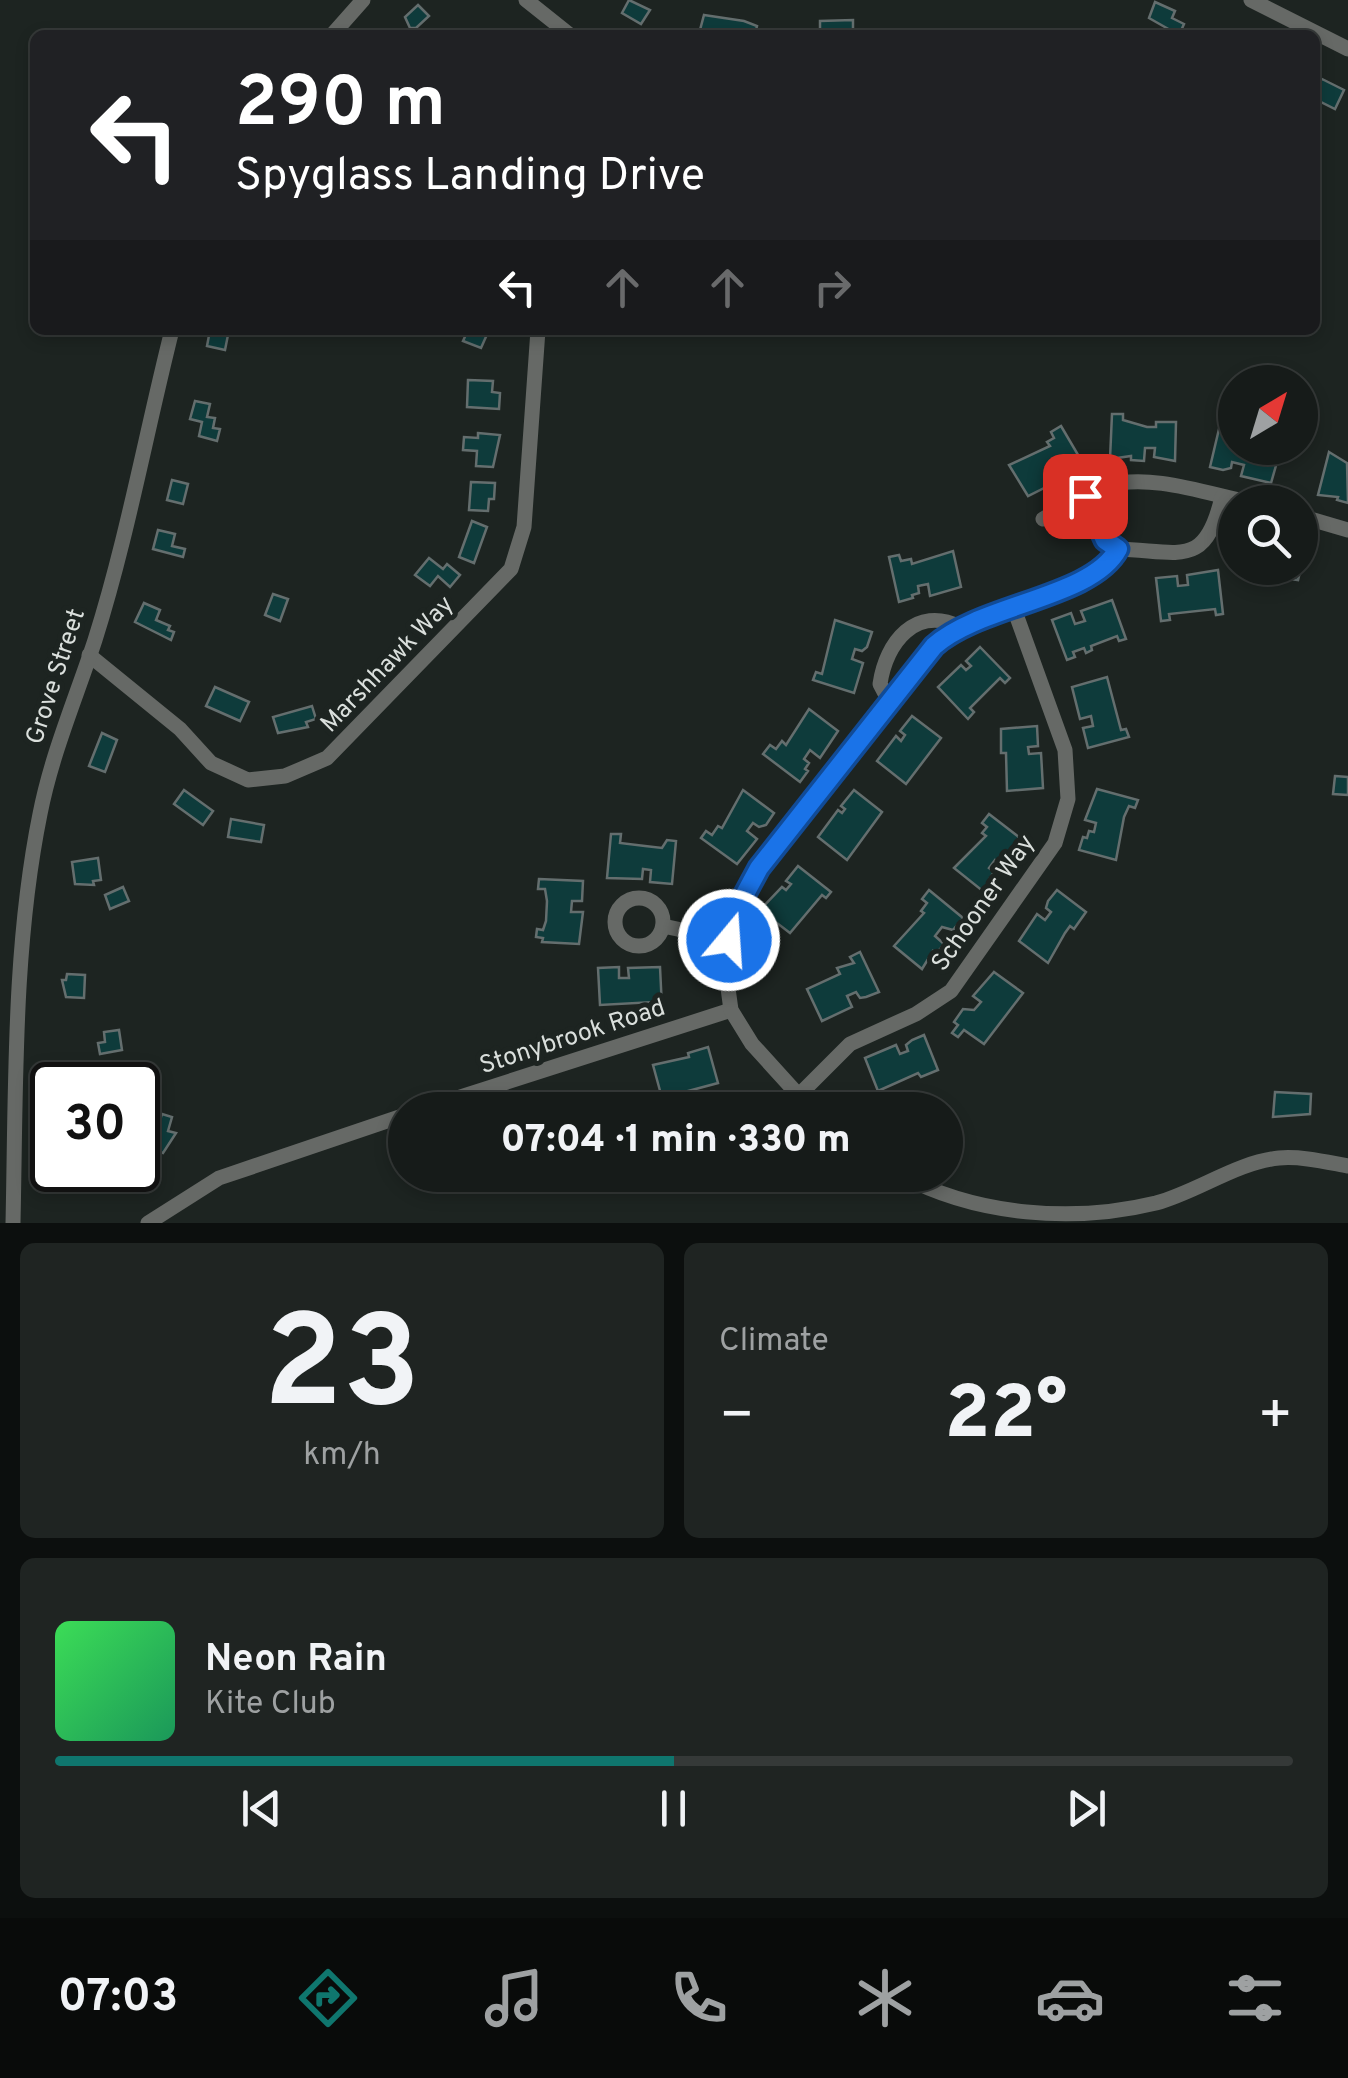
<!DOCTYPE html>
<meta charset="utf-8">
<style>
:root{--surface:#161b19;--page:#1f2422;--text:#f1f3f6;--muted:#9ea1a2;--line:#353938;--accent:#0f766e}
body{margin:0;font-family:Overpass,sans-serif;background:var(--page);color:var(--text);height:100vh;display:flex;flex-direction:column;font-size:38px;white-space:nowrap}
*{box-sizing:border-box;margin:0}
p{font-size:32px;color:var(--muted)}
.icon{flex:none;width:55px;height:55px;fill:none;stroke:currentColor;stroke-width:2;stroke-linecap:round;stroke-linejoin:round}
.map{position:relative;height:1223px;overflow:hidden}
.sheet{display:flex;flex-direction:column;gap:20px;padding:20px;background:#0c0f0e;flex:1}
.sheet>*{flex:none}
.top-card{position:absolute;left:30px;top:30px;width:1290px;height:305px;border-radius:15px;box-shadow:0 5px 15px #0003,0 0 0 2px var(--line);background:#202124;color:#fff;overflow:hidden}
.needle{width:65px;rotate:38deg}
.buttons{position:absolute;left:1218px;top:365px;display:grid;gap:20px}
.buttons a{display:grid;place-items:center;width:100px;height:100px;border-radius:50%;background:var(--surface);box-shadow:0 5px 15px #0003,0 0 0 2px var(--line);font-size:50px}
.speed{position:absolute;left:30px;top:1062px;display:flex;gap:20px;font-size:50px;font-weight:700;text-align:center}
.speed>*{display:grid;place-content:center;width:130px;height:130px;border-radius:50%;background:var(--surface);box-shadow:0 5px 15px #0003,0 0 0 2px var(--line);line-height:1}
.speed .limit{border:5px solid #111;border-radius:15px;background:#fff;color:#111}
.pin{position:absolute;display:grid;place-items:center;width:85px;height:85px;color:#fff;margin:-42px;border-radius:20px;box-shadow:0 5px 15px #0006}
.me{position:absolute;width:110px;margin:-55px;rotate:18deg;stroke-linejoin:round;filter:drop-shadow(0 0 8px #0008)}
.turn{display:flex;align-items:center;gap:35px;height:210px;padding:0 40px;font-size:45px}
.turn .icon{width:130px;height:130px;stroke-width:2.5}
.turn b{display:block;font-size:70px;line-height:85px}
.lanes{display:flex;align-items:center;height:95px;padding:0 40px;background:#0003;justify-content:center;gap:50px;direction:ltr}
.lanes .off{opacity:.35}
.big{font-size:75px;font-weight:800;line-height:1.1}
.sheet .card{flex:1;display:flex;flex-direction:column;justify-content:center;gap:15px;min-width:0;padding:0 35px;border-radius:15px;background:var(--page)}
.sheet .dial{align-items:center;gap:0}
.dial b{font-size:130px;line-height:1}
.song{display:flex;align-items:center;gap:30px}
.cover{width:120px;height:120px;border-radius:15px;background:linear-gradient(135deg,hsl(130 70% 55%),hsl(150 70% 35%))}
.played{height:10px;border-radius:5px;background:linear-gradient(90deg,var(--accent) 50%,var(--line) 50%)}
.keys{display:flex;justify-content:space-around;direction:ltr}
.heat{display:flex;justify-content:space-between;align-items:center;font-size:55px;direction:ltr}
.sheet .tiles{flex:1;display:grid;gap:20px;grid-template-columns:1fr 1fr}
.card:last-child{grid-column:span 2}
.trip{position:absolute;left:388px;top:1092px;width:575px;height:100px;border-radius:50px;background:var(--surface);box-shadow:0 5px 15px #0003,0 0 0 2px var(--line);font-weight:800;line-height:100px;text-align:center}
.tab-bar{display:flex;height:160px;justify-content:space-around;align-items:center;background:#090b0a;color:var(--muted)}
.tab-bar .icon{width:70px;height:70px}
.tab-bar .selected{color:var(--accent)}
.tab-bar b{font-size:45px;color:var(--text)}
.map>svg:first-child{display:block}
.building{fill:#0e3b3b;stroke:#646e6e;stroke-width:2.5}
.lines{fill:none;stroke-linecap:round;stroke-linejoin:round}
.minor{stroke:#666966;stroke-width:15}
.route-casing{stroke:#114b97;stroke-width:25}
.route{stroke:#1a73e8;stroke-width:18}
.labels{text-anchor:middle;stroke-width:10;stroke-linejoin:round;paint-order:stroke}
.street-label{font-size:25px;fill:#dadfdc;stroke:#1d2421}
</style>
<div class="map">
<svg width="1348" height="1223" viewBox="0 0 1348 1223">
<rect width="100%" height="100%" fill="#1d2421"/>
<g class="building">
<polygon points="629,0 650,10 641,24 622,13"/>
<polygon points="1155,2 1175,11 1172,18 1184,24 1179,35 1149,18"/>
<polygon points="418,5 429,16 416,28 410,28 405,17"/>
<polygon points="704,15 744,21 757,26 755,35 700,30"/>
<polygon points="853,20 853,35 820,35 820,21"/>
<polygon points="1322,79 1344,90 1335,109 1315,99 1315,88"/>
<polygon points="210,330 229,330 225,350 207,346"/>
<polygon points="468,330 489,330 481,348 463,341"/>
<polygon points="468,380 493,381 492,392 500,393 499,409 467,407"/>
<polygon points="195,401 210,404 207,417 215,418 213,428 220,429 217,441 199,436 202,422 190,419"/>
<polygon points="1112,414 1123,414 1123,420 1147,427 1156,427 1156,422 1176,422 1175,461 1154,457 1155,448 1145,448 1144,461 1131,460 1131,456 1110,459"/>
<polygon points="1061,426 1084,465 1071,472 1069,469 1064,472 1060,466 1050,472 1056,482 1028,496 1009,465 1050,446 1047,442 1054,438 1051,432"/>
<polygon points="1219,429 1235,433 1235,448 1281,448 1271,483 1241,476 1244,465 1232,462 1231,468 1223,470 1210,467"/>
<polygon points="478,433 500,435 493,467 476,466 477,451 463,450 464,437 478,438"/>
<polygon points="1329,452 1347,463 1348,503 1337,500 1338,497 1318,495"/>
<polygon points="172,480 188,484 183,504 167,500"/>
<polygon points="471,482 495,483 494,499 489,499 488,511 469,510"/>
<polygon points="472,521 487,527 474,563 459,557"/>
<polygon points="158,530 175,534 172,546 185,549 183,557 153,549"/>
<polygon points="1300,537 1308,539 1298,580 1290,579 1292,571 1276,568 1300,568"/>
<polygon points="953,551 961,587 930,596 928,584 918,586 919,593 912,595 913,598 899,602 889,557 899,555 901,561 911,559 912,564"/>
<polygon points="429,558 443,569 447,564 460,575 450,587 438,576 430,586 415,575"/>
<polygon points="1218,570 1223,614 1216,615 1215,609 1169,614 1170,620 1161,621 1156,578 1177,576 1178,586 1188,585 1187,575"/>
<polygon points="273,594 288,599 280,621 265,615"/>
<polygon points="1112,600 1126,639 1119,641 1117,636 1091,646 1092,650 1086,653 1084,648 1073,652 1075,657 1067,660 1052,620 1071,613 1075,624 1085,621 1081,611"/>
<polygon points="144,603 160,610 156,620 170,626 168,630 174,632 171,640 135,622"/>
<polygon points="835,620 872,632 867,647 862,651 855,649 852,659 863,663 854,693 813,680 816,672 822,674"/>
<polygon points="980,647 1010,678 1005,683 1000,678 970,708 974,712 968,719 938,687 961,665 966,670 971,666 966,661"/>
<polygon points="1107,677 1121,730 1126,729 1129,737 1088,748 1083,728 1093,726 1091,716 1080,719 1072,687"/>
<polygon points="215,687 249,702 240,721 206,706"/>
<polygon points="312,706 316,719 306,722 308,727 278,733 273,717"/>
<polygon points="809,709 838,731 820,758 810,750 804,759 809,763 805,769 808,771 800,782 763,754 770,745 776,749 782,741 786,745"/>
<polygon points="912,716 941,738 906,784 877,761 896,736 901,741 905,735 900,731"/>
<polygon points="1037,726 1038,746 1028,747 1029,754 1041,753 1043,788 1007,791 1006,753 1001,753 1001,729"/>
<polygon points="102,733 117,740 105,772 89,766"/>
<polygon points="1335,776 1348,777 1348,795 1333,794"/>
<polygon points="1097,789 1138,800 1135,808 1129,806 1124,817 1116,860 1079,850 1083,837 1087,838 1089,831 1094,832 1096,823 1085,820"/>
<polygon points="184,790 213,811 203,825 174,804"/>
<polygon points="743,790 774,813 766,825 759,827 753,823 747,831 757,839 737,864 701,838 706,831 712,835 718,826 722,828"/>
<polygon points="854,790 882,812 847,860 818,837 838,810 842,813 845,809 841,806"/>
<polygon points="989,814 1024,841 1005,868 995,860 989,868 994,872 990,878 992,881 984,892 954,868 986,836 982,833 987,827 982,823"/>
<polygon points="231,819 264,825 261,842 228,837"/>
<polygon points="611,834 621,834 620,843 645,846 662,848 667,840 676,841 672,884 650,882 651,870 643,869 642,879 607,878"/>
<polygon points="98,858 101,880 93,881 94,885 75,884 72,862"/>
<polygon points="798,866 831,892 826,898 822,895 790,933 760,910 782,887 786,890 791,884 786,881"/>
<polygon points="539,879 583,881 582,901 572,901 571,912 583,912 579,944 542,942 543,938 536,937 537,929 543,930 546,921 547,901 545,889 538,889"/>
<polygon points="123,887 129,901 110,909 105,895"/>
<polygon points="929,890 963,918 953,930 942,927 935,936 944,944 936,954 933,951 922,969 894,946 924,913 921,911 927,903 922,899"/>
<polygon points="1057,890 1086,912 1074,929 1070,926 1065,933 1048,963 1019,941 1037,914 1045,920 1051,912 1046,908 1048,901"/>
<polygon points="860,952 879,992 866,997 860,998 856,992 847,996 852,1007 822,1021 807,989 840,974 837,968 854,963 850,957"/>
<polygon points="619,967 619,978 629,978 628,968 660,967 662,1008 655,1008 654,1002 600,1005 598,968"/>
<polygon points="994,972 1023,993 984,1044 964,1030 958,1037 952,1033 958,1025 954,1022 963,1009 974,1010 981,1002 973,996"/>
<polygon points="67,974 85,975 84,998 66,997 62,980 66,980"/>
<polygon points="119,1030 122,1050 100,1054 98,1043 105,1042 104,1032"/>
<polygon points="924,1035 938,1070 921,1077 918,1073 878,1091 865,1058 896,1045 900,1054 908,1051 906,1045 912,1040"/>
<polygon points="708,1047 718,1083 662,1098 653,1065 689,1057 688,1053"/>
<polygon points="1275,1092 1311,1094 1310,1114 1273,1117"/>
<polygon points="162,1114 172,1117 168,1131 176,1133 163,1153 145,1147 151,1121 159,1123"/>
</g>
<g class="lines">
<g class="minor">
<polyline points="526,0 570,35"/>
<polyline points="1251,0 1348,49"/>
<polyline points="332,35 363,0"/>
<polyline points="1085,496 1105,540 1118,549"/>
<polyline points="1300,516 1348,530"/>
<path d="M1043 519C1063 508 1084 493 1106 486 1149 473 1205 493 1247 502"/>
<polyline points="89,655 180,729 211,763 248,780 285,776 327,758 511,569 524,527 538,330"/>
<path d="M889 701 880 684C886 642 916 605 960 627"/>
<circle cx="639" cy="922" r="24"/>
<polyline points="663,926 729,940"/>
<polyline points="798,1096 850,1044 916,1014 951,991 1055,843 1068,799 1065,750 1013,606"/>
<polyline points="420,1110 731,1010"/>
<path d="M812 1110 752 1044 731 1010 727 981 731 928 747 886 917 664 950 632 970 621 1089 578 1102 570 1118 549C1181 551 1205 569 1222 497"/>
<path d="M901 1175C977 1216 1074 1223 1156 1203 1197 1192 1237 1162 1279 1158 1301 1156 1326 1162 1348 1166"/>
<path d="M13 1223C16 1087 13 947 40 814 52 753 76 698 95 640 127 539 146 433 172 330"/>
<polyline points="148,1223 219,1178 405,1115"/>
</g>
</g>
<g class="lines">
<g class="route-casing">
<path id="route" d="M729 940 739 905 759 868 934 646C981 604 1092 598 1118 549L1105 540 1085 496"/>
</g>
<use href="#route" class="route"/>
</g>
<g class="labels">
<g class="street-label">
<text transform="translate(386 663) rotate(-46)" y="9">Marshhawk Way</text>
<text transform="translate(54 676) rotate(-72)" y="9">Grove Street</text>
<text transform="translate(982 902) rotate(-55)" y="9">Schooner Way</text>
<text transform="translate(572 1035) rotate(-18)" y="9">Stonybrook Road</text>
</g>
</g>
</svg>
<div class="buttons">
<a><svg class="needle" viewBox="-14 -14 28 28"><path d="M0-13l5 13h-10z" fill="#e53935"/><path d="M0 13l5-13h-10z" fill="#9ea1a2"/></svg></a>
<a><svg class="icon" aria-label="search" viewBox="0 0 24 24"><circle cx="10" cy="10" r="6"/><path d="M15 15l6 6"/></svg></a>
</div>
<div class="speed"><div class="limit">30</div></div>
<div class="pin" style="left:1085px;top:496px;background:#d93025"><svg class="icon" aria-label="arrive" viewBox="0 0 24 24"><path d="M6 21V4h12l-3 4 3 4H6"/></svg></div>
<svg class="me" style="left:729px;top:940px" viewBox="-20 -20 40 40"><circle r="17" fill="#1a73e8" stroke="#fff" stroke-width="3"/><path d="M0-11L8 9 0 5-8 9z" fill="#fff"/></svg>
<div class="trip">07:04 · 1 min · 330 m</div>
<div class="top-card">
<div class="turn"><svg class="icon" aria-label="left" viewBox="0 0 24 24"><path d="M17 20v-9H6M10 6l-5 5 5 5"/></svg><div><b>290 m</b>Spyglass Landing Drive</div></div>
<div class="lanes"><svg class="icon" aria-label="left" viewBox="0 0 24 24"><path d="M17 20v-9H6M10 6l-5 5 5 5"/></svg><svg class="icon off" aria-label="ahead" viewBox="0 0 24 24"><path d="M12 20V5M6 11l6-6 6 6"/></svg><svg class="icon off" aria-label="ahead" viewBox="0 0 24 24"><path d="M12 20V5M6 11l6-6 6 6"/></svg><svg class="icon off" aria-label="right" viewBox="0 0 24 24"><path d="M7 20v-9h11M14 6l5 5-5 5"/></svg></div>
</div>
</div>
<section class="sheet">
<div class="tiles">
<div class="card dial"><b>23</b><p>km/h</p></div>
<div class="card"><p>Climate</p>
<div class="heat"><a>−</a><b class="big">22°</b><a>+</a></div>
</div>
<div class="card">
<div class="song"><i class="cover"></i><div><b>Neon Rain</b><p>Kite Club</p></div></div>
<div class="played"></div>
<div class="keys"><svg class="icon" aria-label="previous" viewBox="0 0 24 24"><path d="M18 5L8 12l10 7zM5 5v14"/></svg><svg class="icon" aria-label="pause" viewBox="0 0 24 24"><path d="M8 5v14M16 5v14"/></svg><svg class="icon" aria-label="next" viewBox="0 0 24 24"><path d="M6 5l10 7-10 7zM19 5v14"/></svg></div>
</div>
</div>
</section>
<nav class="tab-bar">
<b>07:03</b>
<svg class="icon selected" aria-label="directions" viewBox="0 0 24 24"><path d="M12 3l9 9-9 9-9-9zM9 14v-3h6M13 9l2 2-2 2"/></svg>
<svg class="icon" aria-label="music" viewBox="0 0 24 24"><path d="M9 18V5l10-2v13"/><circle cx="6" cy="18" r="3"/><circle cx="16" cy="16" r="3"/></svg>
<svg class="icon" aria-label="phone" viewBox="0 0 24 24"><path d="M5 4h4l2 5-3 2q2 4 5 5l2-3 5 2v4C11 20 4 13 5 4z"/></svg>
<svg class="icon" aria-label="climate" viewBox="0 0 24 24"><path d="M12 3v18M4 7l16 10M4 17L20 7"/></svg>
<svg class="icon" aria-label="car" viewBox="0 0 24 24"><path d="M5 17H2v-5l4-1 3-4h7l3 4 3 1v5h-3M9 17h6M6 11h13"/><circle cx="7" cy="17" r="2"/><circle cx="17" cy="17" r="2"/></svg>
<svg class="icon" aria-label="filters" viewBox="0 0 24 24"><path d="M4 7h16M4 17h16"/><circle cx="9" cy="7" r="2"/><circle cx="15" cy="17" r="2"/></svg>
</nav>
